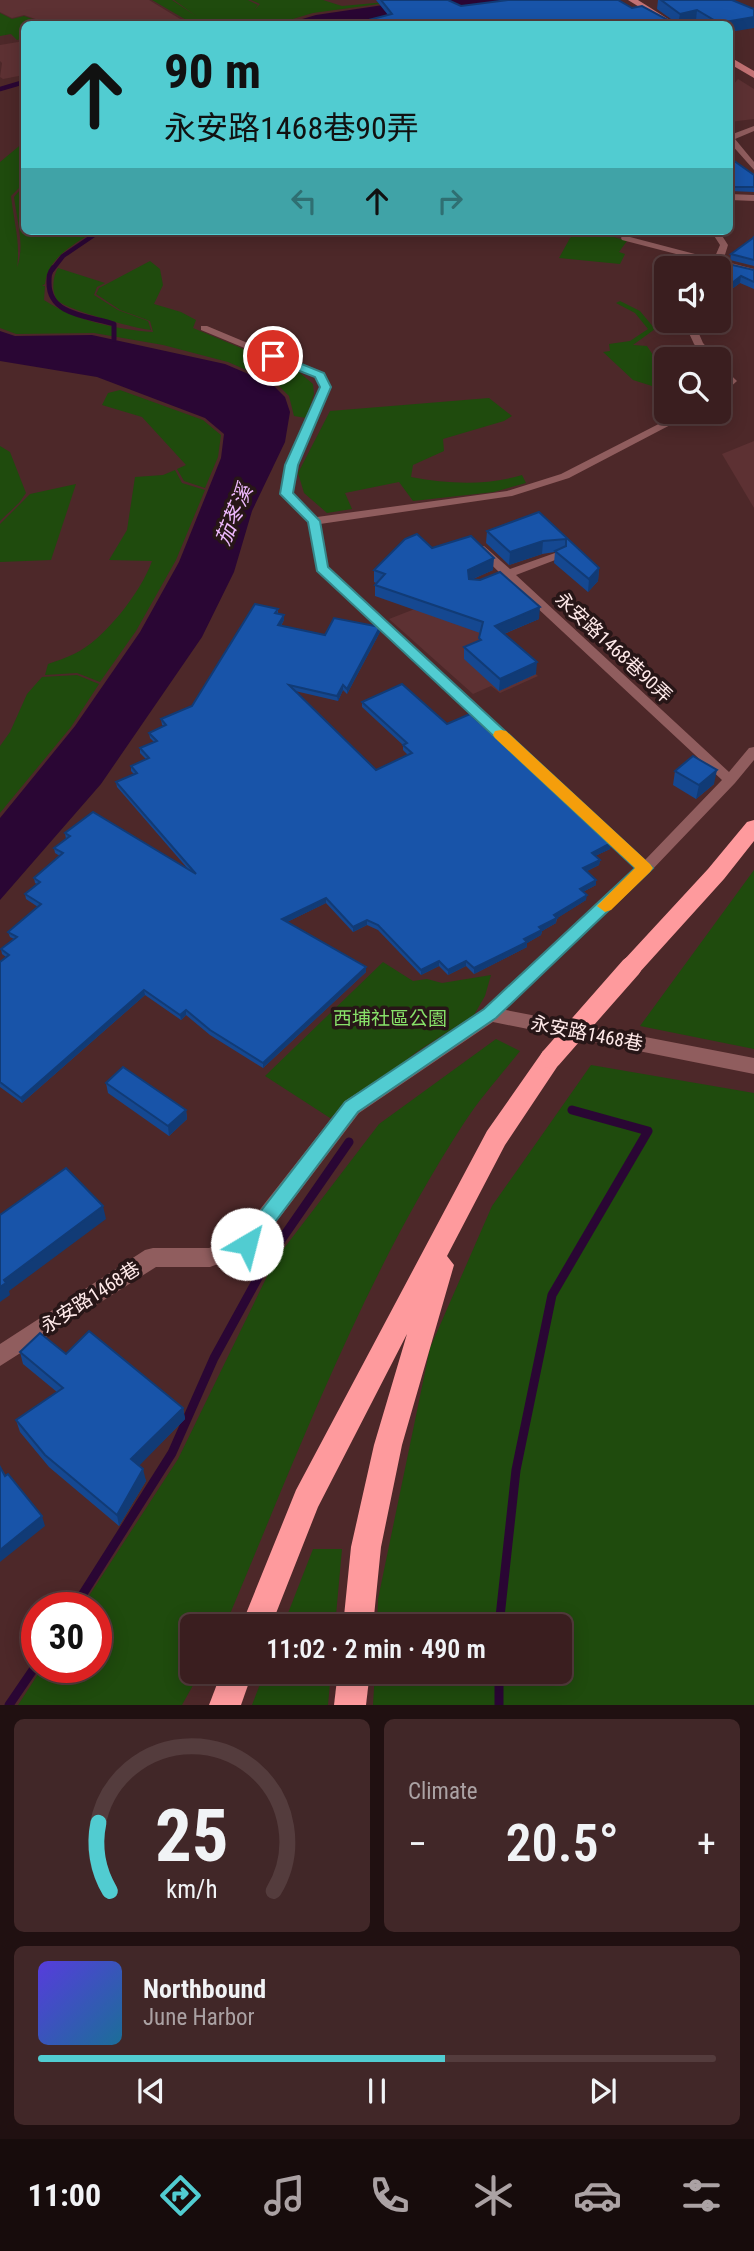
<!DOCTYPE html>
<meta charset="utf-8">
<style>
:root{--surface:#3a1e1f;--page:#412728;--text:#f1f3f6;--muted:#aba2a4;--line:#543c3d;--accent:#51ccd1}
body{margin:0;font-family:"Roboto Condensed","Noto Sans TC",sans-serif;background:var(--page);color:var(--text);height:100vh;display:flex;flex-direction:column;font-size:26px;white-space:nowrap}
*{box-sizing:border-box;margin:0}
p{font-size:23px;color:var(--muted)}
.icon{flex:none;width:38px;height:38px;fill:none;stroke:currentColor;stroke-width:2;stroke-linecap:round;stroke-linejoin:round}
.map{position:relative;height:1705px;overflow:hidden}
.drawer{display:flex;flex-direction:column;gap:14px;padding:14px;background:#201011;flex:1}
.drawer>*{flex:none}
.hud{position:absolute;left:21px;top:21px;width:712px;height:214px;border-radius:10px;box-shadow:0 4px 18px #0003,0 0 0 2px var(--line);background:#51ccd1;color:#111;overflow:hidden}
.tools{position:absolute;left:654px;top:256px;display:grid;gap:14px}
.tools a{display:grid;place-items:center;width:77px;height:77px;border-radius:10px;background:var(--surface);box-shadow:0 4px 18px #0003,0 0 0 2px var(--line);font-size:35px}
.speed{position:absolute;left:21px;top:1592px;display:flex;gap:14px;font-size:35px;font-weight:700;text-align:center}
.speed>*{display:grid;place-content:center;width:91px;height:91px;border-radius:50%;background:var(--surface);box-shadow:0 4px 18px #0003,0 0 0 2px var(--line);line-height:1}
.speed .limit{border:10px solid #d22;background:#fff;color:#111}
.pin{position:absolute;display:grid;place-items:center;width:60px;height:60px;color:#fff;margin:-30px;border:4px solid #fff;border-radius:50%;box-shadow:0 2px 7px #0007}
.me{position:absolute;width:77px;margin:-38px;rotate:37deg;stroke-linejoin:round;filter:drop-shadow(0 0 5px #0008)}
.turn{display:flex;align-items:center;gap:24px;height:147px;padding:0 28px;font-size:32px}
.turn .icon{width:91px;height:91px;stroke-width:2.5}
.turn b{display:block;font-size:49px;line-height:60px}
.lanes{display:flex;align-items:center;height:66px;padding:0 28px;background:#0003;justify-content:center;gap:35px;direction:ltr}
.lanes .off{opacity:.35}
.big{font-size:52px;font-weight:600;line-height:1.1}
.drawer .card{flex:1;display:flex;flex-direction:column;justify-content:center;gap:10px;min-width:0;padding:0 24px;border-radius:10px;background:var(--page)}
.drawer .dial{align-items:center;gap:0}
.dial svg{height:182px;overflow:visible;fill:none;stroke:var(--line);stroke-width:7;stroke-linecap:round;text-anchor:middle}
.dial text{fill:var(--text);stroke:none}
.song{display:flex;align-items:center;gap:21px}
.cover{width:84px;height:84px;border-radius:10px;background:linear-gradient(135deg,hsl(250 70% 55%),hsl(200 70% 35%))}
.played{height:7px;border-radius:4px;background:linear-gradient(90deg,var(--accent) 60%,var(--line) 60%)}
.keys{display:flex;justify-content:space-around;direction:ltr}
.heat{display:flex;justify-content:space-between;align-items:center;font-size:38px;direction:ltr}
.drawer .tiles{flex:1;display:grid;gap:14px;grid-template-columns:1fr 1fr}
.card:last-child{grid-column:span 2}
.trip{position:absolute;left:180px;top:1614px;width:392px;height:70px;border-radius:10px;background:var(--surface);box-shadow:0 4px 18px #0003,0 0 0 2px var(--line);font-weight:600;line-height:70px;text-align:center}
.dock{display:flex;height:112px;justify-content:space-around;align-items:center;background:#170c0c;color:var(--muted)}
.dock .icon{width:49px;height:49px}
.dock .on{color:var(--accent)}
.dock b{font-size:32px;color:var(--text)}
.map>svg:first-child{display:block}
.built{fill:#5d3133}
.green{fill:#1f4b0d}
.water{fill:#2a0634}
.lines{fill:none;stroke-linecap:round;stroke-linejoin:round}
.stream-far2{stroke:#2a0634;stroke-width:4.5}
.stream-far1{stroke:#2a0634;stroke-width:5}
.stream{stroke:#2a0634;stroke-width:9}
.lane{fill:#905d5e;fill-rule:evenodd}
.street{fill:#905d5e;fill-rule:evenodd}
.secondary{fill:#c37274;fill-rule:evenodd}
.highway{fill:#fe9a9d;fill-rule:evenodd}
.highway-bridge{stroke:#fe9a9d;stroke-width:21}
.wall{fill:#154891}
.shaded-wall{fill:#113b76}
.building{fill:#1854a9;stroke:#113b76;stroke-width:2}
.route{fill:#51ccd1;stroke:#358588;stroke-width:2}
.slow{fill:#f59e0b}
.labels{text-anchor:middle;stroke-width:7;stroke-linejoin:round;paint-order:stroke}
.street-label{font-size:19px;fill:#ffeaea;stroke:#271617}
.park-label{font-size:19px;fill:#87e169;stroke:#271617}
.water-label{font-size:21px;font-style:italic;fill:#eeb9fd;stroke:#271617}
</style>
<div class="map">
<svg width="754" height="1705" viewBox="0 0 754 1705">
<rect width="100%" height="100%" fill="#4d2829"/>
<g class="built">
<polygon points="0,0 149,0 185,22 183,24 50,24 24,15 12,18 0,12"/>
<polygon points="24,41 24,75 3,79 0,77 2,63 0,61 0,45"/>
<polygon points="738,79 754,89 754,119 730,122 730,89"/>
<polygon points="754,441 754,508 722,454"/>
<polygon points="448,596 500,643 538,676 500,693 491,686 473,694 389,619"/>
</g>
<g class="green">
<polygon points="152,0 172,0 196,16 174,0 248,0 258,5 254,10 260,4 251,0 323,0 342,6 408,0 313,13 276,24 187,24 188,21"/>
<polygon points="0,13 12,19 24,16 47,24 24,24 24,38 17,40 11,34 0,36"/>
<path d="M24 142V183L11 196C13 215 18 234 18 252 19 287 0 285 13 322L3 307V290C30 260 19 233 14 197L24 185V231H94C74 245 48 257 45 284L42 286H45L44 300C76 321 115 329 153 332L150 321 120 310 96 294 99 288 150 261 160 269 163 285 154 304 181 312 196 320 193 328 299 372 313 384 314 394 306 418 294 416 289 396 276 383 228 362 163 345 94 333 16 334 0 328V162Z"/>
<polygon points="578,231 593,231 627,241 619,252 625,254 620,264 559,258 570,238"/>
<path d="M58 268 105 283 97 287 94 295 118 310 148 321 151 330C137 329 64 309 57 300 51 291 53 276 58 268Z"/>
<polygon points="620,301 640,311 655,329 633,345 647,346 655,358 652,386 633,380 603,352 610,351 609,344 630,341 648,329 635,313 616,303"/>
<polygon points="120,390 203,420 221,435 218,457 205,488 184,481 177,469 186,465 142,417 102,405 108,393"/>
<path d="M489 398 512 416 504 421 443 439 444 451 413 465 411 477C449 484 485 486 522 475L526 483 494 492 413 501 399 482 345 493 352 509 327 513 304 493 298 473 330 411Z"/>
<polygon points="0,446 10,452 26,493 19,503 0,521"/>
<path d="M175 470 182 483 205 490 176 560 136 631 100 682 77 673 45 675 48 664C56 661 66 658 74 654 104 640 141 592 152 561L109 560 127 530 135 477 163 475Z"/>
<polygon points="76,484 51,560 0,562 0,524 30,494"/>
<polygon points="77,675 99,684 71,727 0,813 0,746 10,732 27,694 42,677"/>
<polygon points="754,870 754,1049 640,1026"/>
<polygon points="383,962 413,981 427,979 442,983 491,975 485,996 474,1015 418,1051 330,1118 265,1076"/>
<path d="M496 1039 520 1051C501 1075 480 1098 464 1123 363 1278 297 1455 225 1626H192V1671H201L182 1705H18L42 1668H96V1608H81L178 1459 275 1260 379 1124Z"/>
<polygon points="591,1065 754,1093 754,1705 373,1705 375,1671 560,1671 560,1626 377,1626 378,1599 430,1348 492,1206"/>
<polygon points="313,1549 342,1549 335,1626 283,1626"/>
<polygon points="265,1671 331,1671 328,1705 252,1705"/>
</g>
<g class="water">
<polygon points="417,0 553,0 429,8 348,24 285,24 316,15"/>
<polygon points="0,331 15,336 92,335 225,364 272,384 285,397 290,412 285,442 252,511 234,572 202,637 101,784 0,900 0,818 75,726 140,632 179,562 221,458 224,434 205,418 97,377 0,361"/>
</g>
<g class="lines">
<g class="stream-far2">
<polyline points="0,89 24,82"/>
<polyline points="52,270 63,256 100,231"/>
</g>
<path class="stream-far1" d="M53 268C49 273 49 276 49 283 49 316 90 316 114 324V339"/>
<g class="stream">
<polyline points="74,1608 172,1453 214,1358 270,1256 349,1142"/>
<polyline points="499,1626 516,1470 552,1295 648,1131 572,1110"/>
<polyline points="499,1671 499,1705"/>
<polyline points="9,1705 37,1664"/>
</g>
<g class="lane">
<polygon points="754,126 754,131 735,139 754,162 754,170 730,143 730,135"/>
<polygon points="730,194 754,195 754,201 730,200"/>
<polygon points="625,231 633,231 630,237 714,259 720,245 711,231 719,231 728,245 723,261 754,269 754,275 719,266 709,268 711,263 622,240 621,238"/>
<polygon points="683,320 693,320 703,343 717,359 706,359 694,344"/>
<polygon points="201,326 207,326 324,375 330,387 296,465 292,493 317,517 507,491 561,474 684,411 697,411 569,478 512,496 320,524 327,567 645,860 722,780 506,579 498,578 496,576 500,573 476,550 476,546 484,546 510,569 555,553 563,553 563,557 516,575 729,772 749,748 754,747 754,760 735,783 650,872 495,1018 485,1018 482,1014 636,868 317,570 308,522 280,494 286,465 320,387 315,377 201,330"/>
<polygon points="719,364 737,381 719,397 719,388 726,381 719,373"/>
</g>
<polygon class="street" points="490,1007 754,1058 754,1074 493,1022 359,1113 255,1250 210,1267 156,1267 0,1366 0,1344 145,1250 153,1248 209,1248 239,1236 345,1101"/>
<g class="secondary">
<polygon points="628,0 638,0 676,24 667,24"/>
<polygon points="730,57 754,71 754,78 730,64"/>
</g>
<g class="highway">
<polygon points="754,820 754,841 724,879 639,973 631,975 623,973 620,967 623,961 708,869 747,822"/>
<polygon points="551,1049 559,1051 563,1058 505,1145 447,1256 454,1265 402,1445 381,1547 373,1626 343,1626 351,1547 374,1445 407,1334 318,1507 271,1626 241,1626 296,1490 487,1131 543,1051"/>
<polygon points="222,1671 253,1671 241,1705 209,1705"/>
<polygon points="338,1671 370,1671 366,1705 334,1705"/>
</g>
<polyline class="highway-bridge" points="551,1058 631,967"/>
</g>
<g class="wall">
<polygon points="376,0 448,0 461,6 632,8 670,21 388,15"/>
<polygon points="658,0 732,0 730,24 702,24 696,20 678,24 657,9"/>
<polygon points="730,158 754,175 754,192 730,191"/>
<polygon points="754,237 754,266 730,260 731,254"/>
<polygon points="719,268 754,270 754,289 740,283 721,297 719,297"/>
<polygon points="539,512 599,568 598,581 588,592 554,563 555,552 542,554 509,565 486,543 487,531"/>
<polygon points="432,548 493,570 473,579 539,619 504,634 536,674 499,691 464,659 464,647 479,641 480,633 375,596 375,585 376,583 374,582 374,570"/>
<polygon points="278,609 278,613 284,620 281,626 325,635 380,632 347,694 343,690 338,701 295,691 376,770 408,755 403,750 403,745 362,707 362,702 447,724 611,843 610,849 595,856 600,860 599,865 587,871 596,880 596,885 583,892 586,900 557,918 556,923 542,931 541,935 527,943 527,947 474,974 466,966 448,975 439,966 421,975 378,930 367,925 353,932 326,903 287,922 366,972 263,1068 210,1035 186,1015 181,1020 145,995 22,1103 0,1087 0,962 6,957 2,954 1,949 14,939 10,937 8,932 38,907 26,899 25,894 37,884 35,883 34,878 60,856 55,853 54,848 66,839 65,833 188,869 117,787 116,782 134,774 131,771 131,766 146,759 140,753 140,748 154,742 150,738 149,733 164,726 162,725 161,719 192,706"/>
<polygon points="675,771 714,784 696,799 673,785"/>
<polygon points="106,1083 186,1110 187,1119 169,1136 108,1093"/>
<polygon points="20,1352 66,1354 183,1408 185,1419 139,1465 146,1481 119,1526 49,1467 20,1432 16,1420 57,1392 23,1364"/>
</g>
<g class="shaded-wall">
<polygon points="697,10 696,20 678,24 680,14"/>
<polygon points="754,17 754,28 730,32 730,24 719,24 719,23"/>
<polygon points="670,21 670,24 655,24"/>
<polygon points="741,276 740,283 721,297 722,291"/>
<polygon points="543,541 542,554 509,565 510,552"/>
<polygon points="494,558 493,570 468,581 468,570"/>
<polygon points="599,568 598,581 588,592 589,579"/>
<polygon points="540,607 539,619 494,638 495,626"/>
<polygon points="284,615 284,620 278,630 278,625"/>
<polygon points="380,627 380,632 347,694 347,689"/>
<polygon points="537,662 536,674 499,691 500,679"/>
<polygon points="343,685 343,690 338,701 337,696"/>
<polygon points="717,770 714,784 696,799 699,785"/>
<polygon points="611,843 610,849 591,858 592,853"/>
<polygon points="600,860 599,865 583,873 583,868"/>
<polygon points="596,880 596,885 579,894 580,889"/>
<polygon points="587,895 586,900 556,919 556,923 542,931 541,935 527,943 527,947 474,974 474,968 524,939 554,915"/>
<polygon points="326,898 326,903 283,924 282,919"/>
<polygon points="367,920 367,925 353,932 353,927"/>
<polygon points="439,961 439,966 421,975 421,970"/>
<polygon points="466,961 466,966 448,975 448,970"/>
<polygon points="366,967 366,972 263,1068 263,1063"/>
<polygon points="144,990 145,995 22,1103 21,1098"/>
<polygon points="186,1010 186,1015 181,1020 180,1015"/>
<polygon points="186,1110 187,1119 169,1136 168,1126"/>
<polygon points="103,1206 106,1219 9,1291 10,1295 0,1302 0,1287 4,1280"/>
<polygon points="183,1408 185,1419 134,1471 131,1459"/>
<polygon points="143,1469 146,1481 119,1526 117,1515"/>
<polygon points="42,1516 45,1526 0,1562 0,1550"/>
</g>
<g class="building">
<polygon points="381,0 448,0 461,6 508,0 618,0 632,8 642,6 670,21 655,24 353,24 392,14"/>
<polygon points="661,0 732,0 754,9 754,17 719,23 697,10 680,14"/>
<polygon points="730,158 754,175 754,187 731,187 730,186"/>
<polygon points="754,237 754,260 731,254 753,238"/>
<polygon points="720,262 754,270 754,282 741,276 722,291 719,290 719,268 713,268"/>
<polygon points="539,512 599,568 589,579 555,551 566,546 566,539 543,541 510,552 487,531"/>
<polygon points="417,534 432,548 471,536 494,558 468,570 469,579 480,580 500,572 540,607 495,626 537,662 500,679 464,647 481,640 479,638 483,622 375,585 385,574 374,570 405,539"/>
<polygon points="255,604 278,609 275,613 284,615 278,625 325,635 334,618 380,627 347,689 343,685 337,696 289,685 376,770 412,753 403,745 407,743 362,702 402,684 447,724 470,714 611,843 592,853 600,860 583,868 596,880 580,889 587,895 554,915 557,918 539,927 542,930 524,939 527,942 474,968 466,961 448,970 439,961 421,970 378,925 367,920 353,927 326,898 282,919 366,967 263,1063 210,1030 186,1010 180,1015 144,990 21,1098 0,1082 0,962 9,955 1,949 17,937 8,932 41,904 25,894 40,882 34,878 63,853 54,848 70,836 65,833 93,812 196,874 116,782 137,773 131,766 149,758 140,748 157,741 149,733 166,725 161,719 192,706"/>
<polygon points="693,756 717,770 699,785 675,771"/>
<polygon points="123,1067 186,1110 168,1126 106,1083"/>
<polygon points="66,1168 103,1206 4,1280 6,1283 0,1287 0,1215"/>
<polygon points="89,1331 183,1408 131,1459 143,1469 117,1515 45,1455 16,1420 63,1388 20,1352 40,1333 66,1354"/>
<polygon points="0,1467 5,1476 8,1474 42,1516 0,1550"/>
</g>
<polygon class="route" points="269,354 277,354 324,373 331,387 298,465 293,493 320,521 328,567 653,868 496,1018 358,1112 254,1250 247,1252 240,1250 237,1244 240,1238 345,1102 484,1009 635,868 317,571 308,522 280,494 285,465 320,387 315,377 269,359"/>
<polygon class="slow" points="501,730 506,731 650,864 653,868 650,872 611,910 605,912 597,906 635,868 495,738 493,735 495,731"/>
<g class="labels">
<g class="street-label">
<text transform="translate(614 647) rotate(43)" y="7">永安路1468巷90弄</text>
<text transform="translate(587 1033) rotate(11)" y="7">永安路1468巷</text>
<text transform="translate(90 1297) rotate(-33)" y="7">永安路1468巷</text>
</g>
<g class="park-label">
<text x="390" y="1025">西埔社區公園</text>
</g>
<g class="water-label">
<text transform="translate(234 515) rotate(-67)" y="7">茄苳溪</text>
</g>
</g>
</svg>
<div class="tools">
<a><svg class="icon" aria-label="sound" viewBox="0 0 24 24"><path d="M4 9h4l5-4v14l-5-4H4zM17 9q2 3 0 6"/></svg></a>
<a><svg class="icon" aria-label="search" viewBox="0 0 24 24"><circle cx="10" cy="10" r="6"/><path d="M15 15l6 6"/></svg></a>
</div>
<div class="speed"><div class="limit">30</div></div>
<div class="pin" style="left:273px;top:356px;background:#d93025"><svg class="icon" aria-label="arrive" viewBox="0 0 24 24"><path d="M6 21V4h12l-3 4 3 4H6"/></svg></div>
<svg class="me" style="left:247px;top:1244px" viewBox="-20 -20 40 40"><circle r="19" fill="#fff"/><path d="M0-13L10 11 0 6-10 11z" fill="#51ccd1"/></svg>
<div class="trip">11:02 · 2 min · 490 m</div>
<div class="hud">
<div class="turn"><svg class="icon" aria-label="ahead" viewBox="0 0 24 24"><path d="M12 20V5M6 11l6-6 6 6"/></svg><div><b>90 m</b>永安路1468巷90弄</div></div>
<div class="lanes"><svg class="icon off" aria-label="left" viewBox="0 0 24 24"><path d="M17 20v-9H6M10 6l-5 5 5 5"/></svg><svg class="icon" aria-label="ahead" viewBox="0 0 24 24"><path d="M12 20V5M6 11l6-6 6 6"/></svg><svg class="icon off" aria-label="right" viewBox="0 0 24 24"><path d="M7 20v-9h11M14 6l5 5-5 5"/></svg></div>
</div>
</div>
<section class="drawer">
<div class="tiles">
<div class="card dial"><svg viewBox="0 0 100 80">
<path d="M14 69A42 42 0 1 1 86 69"/>
<path d="M14 69A42 42 0 0 1 9 39" stroke="#51ccd1"/>
<text x="50" y="56" font-size="32" font-weight="700">25</text>
<text x="50" y="72" font-size="11">km/h</text>
</svg></div>
<div class="card"><p>Climate</p>
<div class="heat"><a>−</a><b class="big">20.5°</b><a>+</a></div>
</div>
<div class="card">
<div class="song"><i class="cover"></i><div><b>Northbound</b><p>June Harbor</p></div></div>
<div class="played"></div>
<div class="keys"><svg class="icon" aria-label="previous" viewBox="0 0 24 24"><path d="M18 5L8 12l10 7zM5 5v14"/></svg><svg class="icon" aria-label="pause" viewBox="0 0 24 24"><path d="M8 5v14M16 5v14"/></svg><svg class="icon" aria-label="next" viewBox="0 0 24 24"><path d="M6 5l10 7-10 7zM19 5v14"/></svg></div>
</div>
</div>
</section>
<nav class="dock">
<b>11:00</b>
<svg class="icon on" aria-label="directions" viewBox="0 0 24 24"><path d="M12 3l9 9-9 9-9-9zM9 14v-3h6M13 9l2 2-2 2"/></svg>
<svg class="icon" aria-label="music" viewBox="0 0 24 24"><path d="M9 18V5l10-2v13"/><circle cx="6" cy="18" r="3"/><circle cx="16" cy="16" r="3"/></svg>
<svg class="icon" aria-label="phone" viewBox="0 0 24 24"><path d="M5 4h4l2 5-3 2q2 4 5 5l2-3 5 2v4C11 20 4 13 5 4z"/></svg>
<svg class="icon" aria-label="climate" viewBox="0 0 24 24"><path d="M12 3v18M4 7l16 10M4 17L20 7"/></svg>
<svg class="icon" aria-label="car" viewBox="0 0 24 24"><path d="M5 17H2v-5l4-1 3-4h7l3 4 3 1v5h-3M9 17h6M6 11h13"/><circle cx="7" cy="17" r="2"/><circle cx="17" cy="17" r="2"/></svg>
<svg class="icon" aria-label="filters" viewBox="0 0 24 24"><path d="M4 7h16M4 17h16"/><circle cx="9" cy="7" r="2"/><circle cx="15" cy="17" r="2"/></svg>
</nav>
